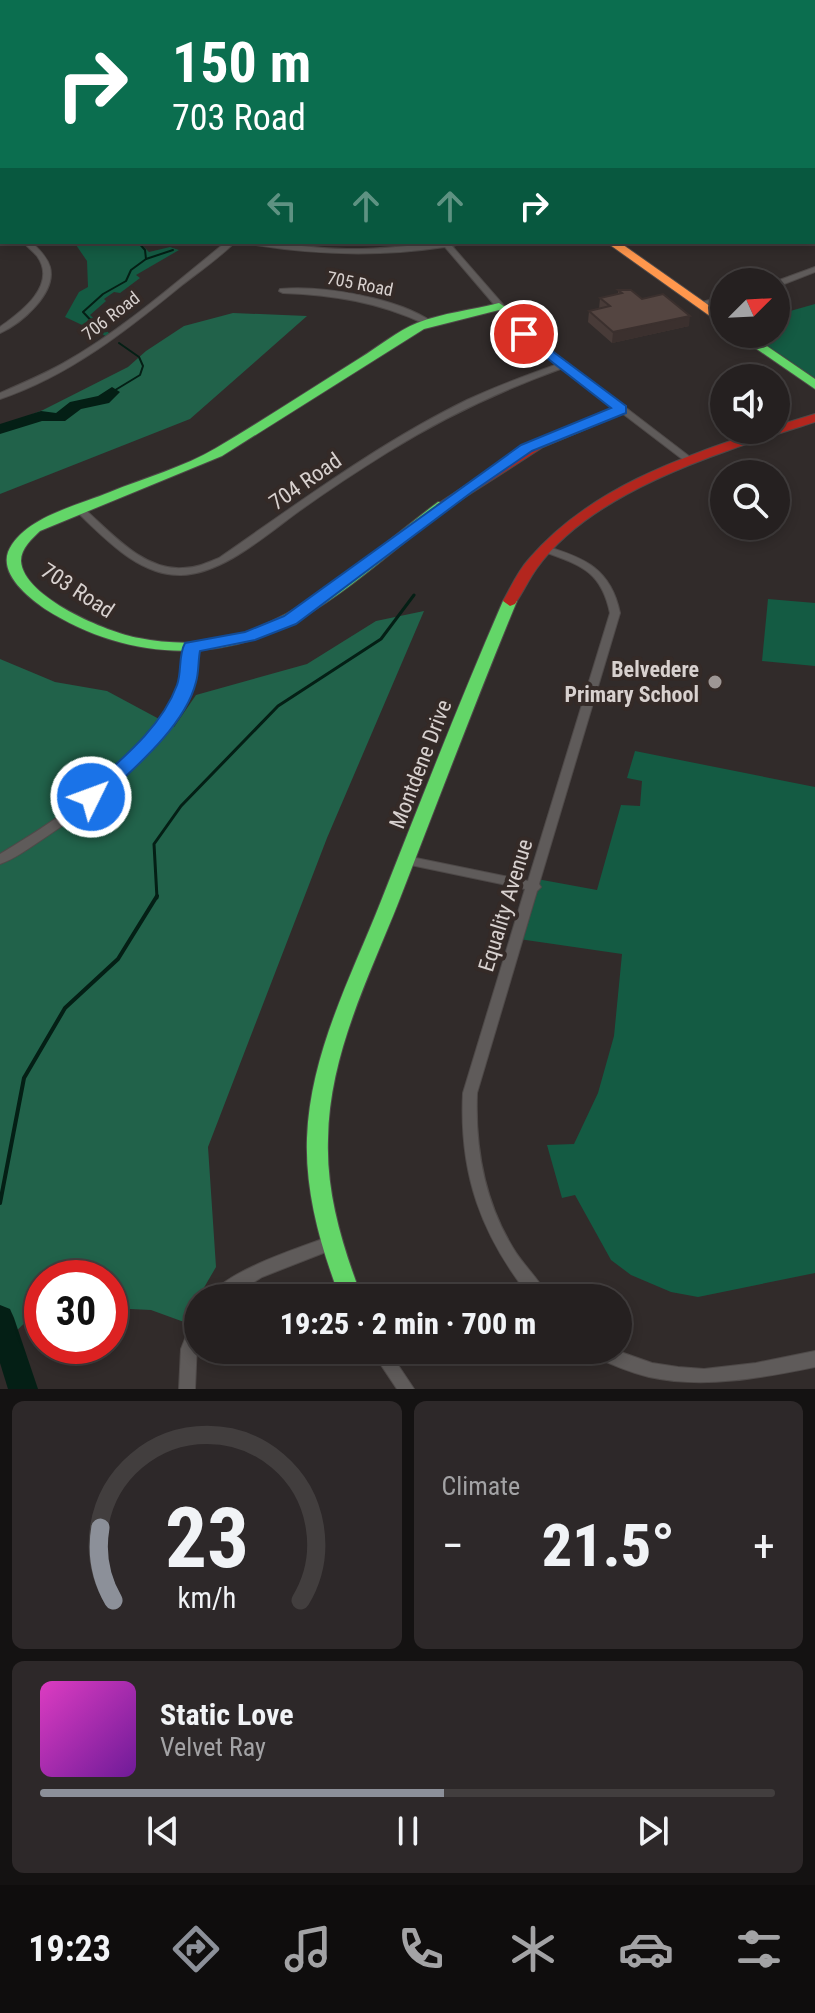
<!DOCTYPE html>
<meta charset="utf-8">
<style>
:root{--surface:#252020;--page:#2d2829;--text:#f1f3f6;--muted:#a3a3a5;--line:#423e3e;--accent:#8c9099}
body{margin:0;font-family:"Roboto Condensed",sans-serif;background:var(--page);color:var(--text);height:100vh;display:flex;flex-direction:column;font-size:30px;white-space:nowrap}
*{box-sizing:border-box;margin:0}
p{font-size:26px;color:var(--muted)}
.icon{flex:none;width:44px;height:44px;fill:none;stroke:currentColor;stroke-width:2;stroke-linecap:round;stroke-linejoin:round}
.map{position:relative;height:1389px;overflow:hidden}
.drawer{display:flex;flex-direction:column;gap:12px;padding:12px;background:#141212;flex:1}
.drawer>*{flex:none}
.banner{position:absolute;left:0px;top:0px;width:816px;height:244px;box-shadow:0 4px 12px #0003,0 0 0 2px var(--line);background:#0b6e4f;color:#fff;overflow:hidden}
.needle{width:52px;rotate:66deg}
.tools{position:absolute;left:710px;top:268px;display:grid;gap:16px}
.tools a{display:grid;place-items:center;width:80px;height:80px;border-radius:50%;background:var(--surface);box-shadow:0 4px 12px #0003,0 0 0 2px var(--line);font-size:40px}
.speed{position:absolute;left:24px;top:1260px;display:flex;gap:16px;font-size:40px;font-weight:700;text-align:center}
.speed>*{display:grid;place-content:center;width:104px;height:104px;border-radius:50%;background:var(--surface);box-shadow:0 4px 12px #0003,0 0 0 2px var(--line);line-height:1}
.speed .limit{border:12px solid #d22;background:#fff;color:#111}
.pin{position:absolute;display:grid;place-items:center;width:68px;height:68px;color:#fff;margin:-34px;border:4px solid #fff;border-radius:50%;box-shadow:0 2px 8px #0007}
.me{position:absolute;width:88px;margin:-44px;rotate:48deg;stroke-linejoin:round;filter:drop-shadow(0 0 6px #0008)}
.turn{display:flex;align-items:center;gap:28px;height:168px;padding:0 40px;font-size:36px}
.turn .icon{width:104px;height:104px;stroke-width:2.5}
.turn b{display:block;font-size:56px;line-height:68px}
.lanes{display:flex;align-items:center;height:76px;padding:0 40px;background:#0003;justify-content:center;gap:40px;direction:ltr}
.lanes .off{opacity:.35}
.big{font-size:60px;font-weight:800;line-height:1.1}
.drawer .widget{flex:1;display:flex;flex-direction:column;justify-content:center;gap:12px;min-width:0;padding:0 28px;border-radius:12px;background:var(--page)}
.drawer .dial{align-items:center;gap:0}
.dial svg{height:208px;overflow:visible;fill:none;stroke:var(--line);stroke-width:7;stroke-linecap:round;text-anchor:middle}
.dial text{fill:var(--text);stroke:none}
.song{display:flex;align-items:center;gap:24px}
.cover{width:96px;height:96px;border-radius:12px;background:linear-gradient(135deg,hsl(310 70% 55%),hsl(280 70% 35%))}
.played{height:8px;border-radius:4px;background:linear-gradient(90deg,var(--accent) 55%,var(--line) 55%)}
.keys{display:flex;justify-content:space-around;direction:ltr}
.heat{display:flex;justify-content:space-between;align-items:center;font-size:44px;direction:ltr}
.drawer .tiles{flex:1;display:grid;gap:12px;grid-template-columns:1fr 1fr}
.widget:last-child{grid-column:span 2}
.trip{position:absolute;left:184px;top:1284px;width:448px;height:80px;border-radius:40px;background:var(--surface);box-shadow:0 4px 12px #0003,0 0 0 2px var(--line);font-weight:800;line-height:80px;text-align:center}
.tab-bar{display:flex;height:128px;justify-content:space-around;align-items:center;background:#0f0d0d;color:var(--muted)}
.tab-bar .icon{width:56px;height:56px}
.tab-bar .active{color:var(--accent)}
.tab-bar b{font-size:36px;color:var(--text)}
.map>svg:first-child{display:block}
.green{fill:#145b43}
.forest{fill:#21624a}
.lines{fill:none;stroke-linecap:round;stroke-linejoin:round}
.stream-far2{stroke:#041f15;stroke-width:2}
.stream-far1{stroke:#041f15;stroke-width:3}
.stream{stroke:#041f15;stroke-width:4}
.river{fill:#041f15;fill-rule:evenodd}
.street-casing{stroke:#4e4948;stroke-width:2}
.fast-casing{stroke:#4e4948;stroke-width:2}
.slow-casing{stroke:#4e4948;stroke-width:2}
.jam-casing{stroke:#4e4948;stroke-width:2}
.street{fill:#5f5b5a;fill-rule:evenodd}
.fast{fill:#63d668;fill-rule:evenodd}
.slow{fill:#ff974d;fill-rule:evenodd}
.jam{fill:#b3261e;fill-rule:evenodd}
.wall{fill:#483b38}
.shaded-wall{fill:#3b302e}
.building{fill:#544541;stroke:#3b302e;stroke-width:2}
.route{fill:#1a73e8;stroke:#114b97;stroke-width:2}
.poi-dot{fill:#9e9795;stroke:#342a27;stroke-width:3}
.labels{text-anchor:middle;stroke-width:8;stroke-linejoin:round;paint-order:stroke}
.far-street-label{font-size:18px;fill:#d8d1cf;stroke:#342a27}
.street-label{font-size:22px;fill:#d8d1cf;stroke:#342a27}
.poi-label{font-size:22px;font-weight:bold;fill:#d8d1cf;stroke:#342a27;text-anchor:end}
</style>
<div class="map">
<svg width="815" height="1389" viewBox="0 0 815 1389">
<rect width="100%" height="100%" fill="#312b2a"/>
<g class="green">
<polygon points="74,242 139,242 149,252 170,247 179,250 136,275 140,278 120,293 114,292 104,299 106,301 90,315 112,336 110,338 65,317 79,292 88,287 87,261"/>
<polygon points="815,304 815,385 742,334 776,334 776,315"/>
<polygon points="768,599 815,603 815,666 762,661"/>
<polygon points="635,751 815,787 815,1273 698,1297 671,1292 631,1275 611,1260 575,1195 562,1198 547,1145 574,1144 598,1093 614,1036 622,954 519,939 537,879 597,890 621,805 640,806 642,781 627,778"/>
</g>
<g class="forest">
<polygon points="233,313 307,316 190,419 0,494 0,427 43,410 128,367 146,351 184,326"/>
<polygon points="424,611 327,838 208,1147 216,1267 184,1322 151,1310 110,1308 110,1278 42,1278 42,1306 7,1340 0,1340 0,659 55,682 107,691 174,727 196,695 307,664 376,621"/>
</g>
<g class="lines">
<g class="stream-far2">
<polyline points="138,242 145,250 146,259"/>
<polyline points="99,329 83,312 103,294 126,281 131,270 146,259 173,250"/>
<polyline points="112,392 140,375 143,366 139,357 119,343"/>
</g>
<polyline class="stream-far1" points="157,898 154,844 181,806 278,706 381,639 414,595"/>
<polyline class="stream" points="0,1203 24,1078 65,1008 118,959 157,896"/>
<g class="river">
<polygon points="112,387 120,392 109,403 81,409 65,421 42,421 0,434 0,424 41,411 56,413 70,402 98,396"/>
<polygon points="0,1305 10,1309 14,1318 38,1389 8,1389 0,1363"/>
</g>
<g class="street-casing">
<g id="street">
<polygon points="0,0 4,2 2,2 2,5 0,4"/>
<polygon points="89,0 96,0 94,2 87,2"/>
<polygon points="153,0 159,0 157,2 151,2"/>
<polygon points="296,0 302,0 304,2 298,2"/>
<polygon points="440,0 453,0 458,2 445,2"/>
<polygon points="519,0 527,0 524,2 516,2"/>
<polygon points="572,0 591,0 596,2 577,2"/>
<polygon points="756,0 763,0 765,2 758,2"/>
<rect x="814" y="27" width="1" height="5"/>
<rect x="814" y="48" width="1" height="4"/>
<polygon points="0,92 2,93 2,98 0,97"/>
<polygon points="814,107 815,107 814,112"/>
<rect x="0" y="130" width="2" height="5"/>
<rect x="0" y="176" width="2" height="4"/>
<rect x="0" y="221" width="2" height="5"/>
<path d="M23 242H31C39 249 47 257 50 267 57 293 21 324 0 333V327C21 312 58 285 37 256 33 251 27 247 23 242Z"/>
<path d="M226 242H235C219 258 200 271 182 285 127 330 69 376 0 399V393C21 384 42 375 62 364 121 331 173 285 226 242Z"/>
<path d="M245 242C282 242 319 250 357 249 394 249 431 242 469 242L452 246 527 332 694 460 689 463 686 462 563 368C502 390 444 417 388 452 359 470 330 489 302 509 268 533 224 574 181 575 138 576 104 537 75 510L73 508 75 506H81C109 530 142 571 183 568 196 568 207 563 219 558 300 502 379 443 467 400 497 386 527 375 558 364L521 336 445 247C379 257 314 255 249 244Z"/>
<polygon points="815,267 815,272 779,286 776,286 776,282 774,282"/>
<path d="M280 289C322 285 398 298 432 322L431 324H425C379 302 333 295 283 293L279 291Z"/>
<polygon points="724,296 724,300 699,306 695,304"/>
<path d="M545 546C585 558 611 569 620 613L539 884 541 887 537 891 477 1093C475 1148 484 1200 513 1248 523 1265 540 1280 549 1298H531C481 1235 459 1174 463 1093L525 889 406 864 402 863 400 860 402 857 406 856 528 881 610 613C601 570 580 565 542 551L540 549Z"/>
<path d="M191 644 196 647C195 669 192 687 182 707 156 758 90 807 43 839 29 848 15 859 0 864V854C59 819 160 752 182 684 185 672 185 659 186 647Z"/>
<path d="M331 1236 336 1238 339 1243 336 1248 262 1277 229 1298H209C224 1271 302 1247 331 1236Z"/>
<polygon points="198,1319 195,1389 179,1389 181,1349 192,1321"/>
<polygon points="371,1350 388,1350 414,1389 397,1389"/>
<path d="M589 1350H615L652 1363 678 1367 704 1369 756 1363 815 1351V1367C761 1378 704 1389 649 1377 629 1372 610 1364 591 1355Z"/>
</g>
</g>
<g class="fast-casing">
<g id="fast">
<path d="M499 303 505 307 503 309 424 329 222 456 40 531C32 539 21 548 21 561 23 597 108 633 139 638 169 644 205 645 235 636 314 611 374 550 438 502H448L450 505 448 508C400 544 355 587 303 617 221 666 125 660 45 609 29 598 0 575 8 552 22 518 78 505 110 492 144 478 184 467 216 448 265 419 312 388 360 358 378 347 397 331 417 323 442 313 472 310 499 303Z"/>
<polygon points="735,334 749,334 815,379 815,389"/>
<path d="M510 596 517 601C476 700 438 801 399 901 369 977 329 1055 328 1139 326 1194 343 1247 362 1298H340C321 1247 305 1193 307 1138 310 1054 351 977 381 901 421 800 460 700 503 601Z"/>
</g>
</g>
<g class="slow-casing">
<polygon id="slow" points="606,242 619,242 724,316 724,326"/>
</g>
<g class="jam-casing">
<g id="jam">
<polygon points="621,405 626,406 626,412 543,447 448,508 438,508 436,505 533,441"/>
<path d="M815 414V422C727 450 593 489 537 568 529 579 523 592 515 604L510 606 503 601C511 587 518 571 529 559 589 489 679 458 763 430H776V426Z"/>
</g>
</g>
<use href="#street" class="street"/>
<use href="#fast" class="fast"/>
<use href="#slow" class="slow"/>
<use href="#jam" class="jam"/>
</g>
<polygon class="wall" points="618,290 642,299 689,326 612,343 588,322 589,311 599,309 600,298 618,294"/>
<polygon class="shaded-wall" points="690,316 689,326 612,343 613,332"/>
<polygon class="building" points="618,290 631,290 642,299 663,294 690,316 613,332 589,311 610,306 600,298 622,293"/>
<path class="route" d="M524 330 626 406V413L532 451 472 492 296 624 255 640 200 651C198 661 199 672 196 682 185 727 131 771 98 802H85L82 797 85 792C118 762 161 729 177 685 182 671 178 656 185 643L245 632 284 616 521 445 611 408 520 337 518 334Z"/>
<circle class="poi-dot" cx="715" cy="682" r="8"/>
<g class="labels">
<g class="far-street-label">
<text transform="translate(360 284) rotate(11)" y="6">705 Road</text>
<text transform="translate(111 316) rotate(-38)" y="6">706 Road</text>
</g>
<g class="street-label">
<text transform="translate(305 481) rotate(-35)" y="8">704 Road</text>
<text transform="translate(78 590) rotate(33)" y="8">703 Road</text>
<text transform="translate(420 764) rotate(-69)" y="8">Montdene Drive</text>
<text transform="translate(505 905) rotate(-73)" y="8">Equality Avenue</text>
</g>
<g class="poi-label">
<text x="699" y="677">Belvedere<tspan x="699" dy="25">Primary School</tspan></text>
</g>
</g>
</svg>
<div class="tools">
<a><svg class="needle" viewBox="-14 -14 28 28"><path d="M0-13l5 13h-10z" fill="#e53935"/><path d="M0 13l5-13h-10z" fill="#a3a3a5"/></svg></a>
<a><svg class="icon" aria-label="sound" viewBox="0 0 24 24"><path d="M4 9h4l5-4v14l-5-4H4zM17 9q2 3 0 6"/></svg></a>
<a><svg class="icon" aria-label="search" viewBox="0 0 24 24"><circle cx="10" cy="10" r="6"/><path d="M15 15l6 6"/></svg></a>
</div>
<div class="speed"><div class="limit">30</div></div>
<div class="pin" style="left:524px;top:334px;background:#d93025"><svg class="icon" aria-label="arrive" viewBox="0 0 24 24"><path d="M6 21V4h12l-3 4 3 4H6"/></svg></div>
<svg class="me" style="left:91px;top:797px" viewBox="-20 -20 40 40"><circle r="17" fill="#1a73e8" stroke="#fff" stroke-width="3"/><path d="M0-11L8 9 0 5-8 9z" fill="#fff"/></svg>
<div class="trip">19:25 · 2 min · 700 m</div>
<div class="banner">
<div class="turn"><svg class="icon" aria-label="right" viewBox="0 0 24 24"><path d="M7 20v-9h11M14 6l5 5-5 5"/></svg><div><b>150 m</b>703 Road</div></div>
<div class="lanes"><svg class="icon off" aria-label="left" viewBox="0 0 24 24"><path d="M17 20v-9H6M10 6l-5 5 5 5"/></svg><svg class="icon off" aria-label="ahead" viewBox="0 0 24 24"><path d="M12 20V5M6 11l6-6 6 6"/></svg><svg class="icon off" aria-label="ahead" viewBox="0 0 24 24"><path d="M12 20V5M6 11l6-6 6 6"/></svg><svg class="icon" aria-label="right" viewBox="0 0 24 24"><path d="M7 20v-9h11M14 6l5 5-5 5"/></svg></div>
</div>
</div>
<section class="drawer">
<div class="tiles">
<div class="widget dial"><svg viewBox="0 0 100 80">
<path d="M14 69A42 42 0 1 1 86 69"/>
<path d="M14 69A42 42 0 0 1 9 41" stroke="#8c9099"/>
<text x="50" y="56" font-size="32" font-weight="700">23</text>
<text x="50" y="72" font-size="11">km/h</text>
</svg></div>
<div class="widget"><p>Climate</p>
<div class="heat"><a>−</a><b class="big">21.5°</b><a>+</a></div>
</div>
<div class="widget">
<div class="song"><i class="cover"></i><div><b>Static Love</b><p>Velvet Ray</p></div></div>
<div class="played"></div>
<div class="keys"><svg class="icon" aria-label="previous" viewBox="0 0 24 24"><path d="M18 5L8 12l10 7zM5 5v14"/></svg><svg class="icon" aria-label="pause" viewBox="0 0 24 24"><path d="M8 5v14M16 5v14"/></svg><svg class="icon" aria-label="next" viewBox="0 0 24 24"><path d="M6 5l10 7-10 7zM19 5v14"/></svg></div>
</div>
</div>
</section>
<nav class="tab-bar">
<b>19:23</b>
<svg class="icon active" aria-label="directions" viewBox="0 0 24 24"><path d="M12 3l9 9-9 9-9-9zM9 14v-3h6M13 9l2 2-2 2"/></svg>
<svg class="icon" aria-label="music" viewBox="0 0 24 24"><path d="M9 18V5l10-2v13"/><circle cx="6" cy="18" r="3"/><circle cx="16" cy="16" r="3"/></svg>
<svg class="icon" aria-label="phone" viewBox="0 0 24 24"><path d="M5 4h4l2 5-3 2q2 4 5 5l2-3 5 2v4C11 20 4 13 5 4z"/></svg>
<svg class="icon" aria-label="climate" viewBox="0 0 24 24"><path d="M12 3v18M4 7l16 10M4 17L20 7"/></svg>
<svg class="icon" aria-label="car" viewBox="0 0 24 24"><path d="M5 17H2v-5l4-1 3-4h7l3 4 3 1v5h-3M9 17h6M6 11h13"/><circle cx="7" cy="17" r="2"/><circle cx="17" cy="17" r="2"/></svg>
<svg class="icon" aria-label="filters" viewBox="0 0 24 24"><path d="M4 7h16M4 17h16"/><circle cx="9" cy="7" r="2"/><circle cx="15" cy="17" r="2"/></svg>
</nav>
